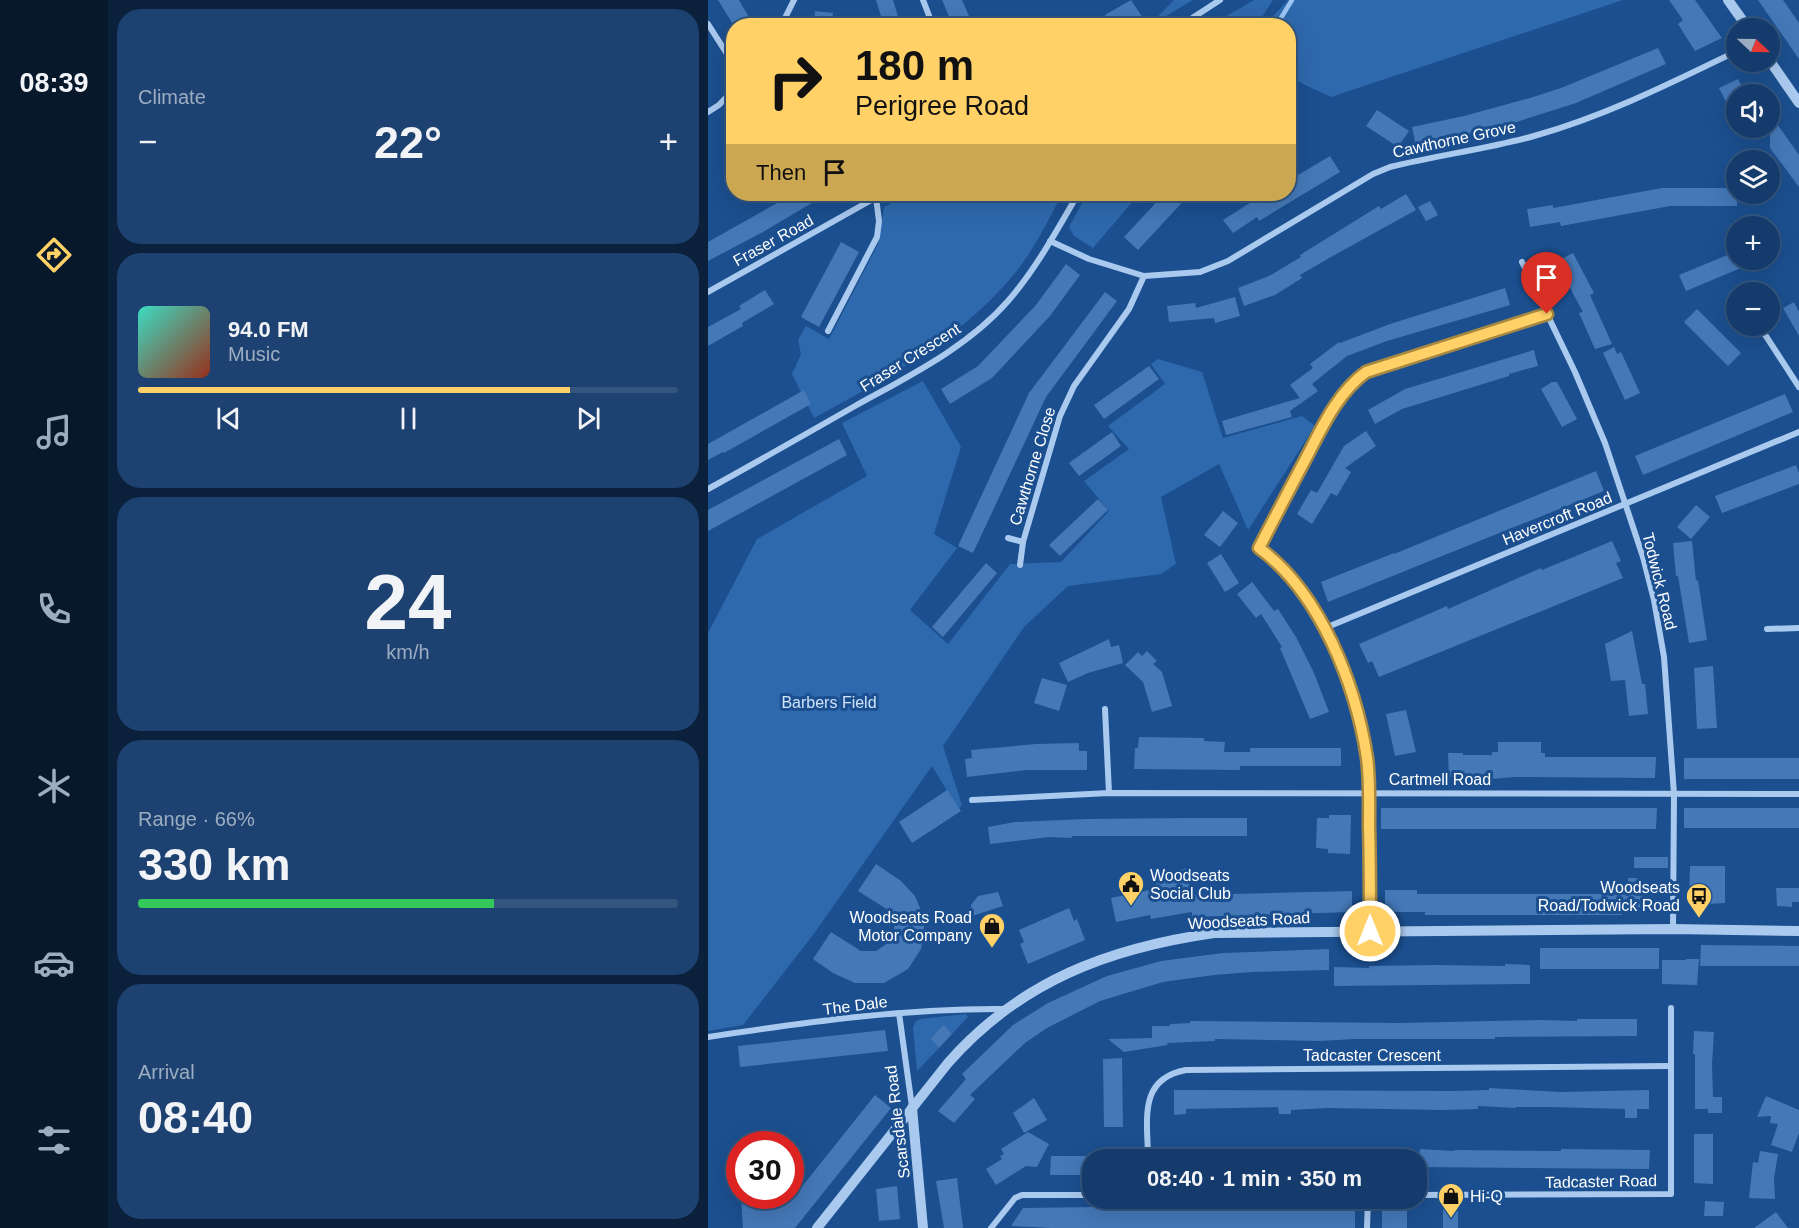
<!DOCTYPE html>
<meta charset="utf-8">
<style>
:root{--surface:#143b6b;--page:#1d4271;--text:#f1f3f6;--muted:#9dadc1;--line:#33557e;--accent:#ffd166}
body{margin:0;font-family:Helvetica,sans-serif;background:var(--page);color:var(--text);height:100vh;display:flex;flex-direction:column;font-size:22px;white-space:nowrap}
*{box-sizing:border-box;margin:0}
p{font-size:20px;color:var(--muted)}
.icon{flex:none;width:33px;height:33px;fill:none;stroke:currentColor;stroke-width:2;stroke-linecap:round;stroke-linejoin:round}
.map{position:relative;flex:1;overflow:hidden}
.drawer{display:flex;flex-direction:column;gap:9px;padding:9px;background:#0b203b;width:600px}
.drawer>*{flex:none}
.hud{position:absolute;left:18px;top:18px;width:570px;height:183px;border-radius:24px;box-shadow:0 6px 24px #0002,0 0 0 2px var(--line);background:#ffd166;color:#111;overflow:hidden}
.needle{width:39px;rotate:112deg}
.buttons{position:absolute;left:1018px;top:18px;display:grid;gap:12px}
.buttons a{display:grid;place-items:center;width:54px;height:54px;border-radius:50%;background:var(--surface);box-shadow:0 6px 24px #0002,0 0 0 2px var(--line);font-size:30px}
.speed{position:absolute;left:18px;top:1131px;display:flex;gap:12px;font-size:30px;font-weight:700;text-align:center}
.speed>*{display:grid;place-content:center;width:78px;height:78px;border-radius:50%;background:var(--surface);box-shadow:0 6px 24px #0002,0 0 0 2px var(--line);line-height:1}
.speed .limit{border:9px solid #d22;background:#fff;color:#111}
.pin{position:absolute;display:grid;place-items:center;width:51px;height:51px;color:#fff;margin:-62px -26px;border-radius:50% 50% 50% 0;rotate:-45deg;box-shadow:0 0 6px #0007}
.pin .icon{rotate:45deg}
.me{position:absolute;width:66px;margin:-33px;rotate:0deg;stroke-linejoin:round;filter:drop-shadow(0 0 4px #0008)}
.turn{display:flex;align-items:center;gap:21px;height:126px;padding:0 30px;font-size:27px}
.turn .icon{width:78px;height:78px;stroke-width:2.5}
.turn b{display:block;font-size:42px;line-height:51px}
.then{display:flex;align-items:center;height:57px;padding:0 30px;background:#0003;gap:12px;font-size:22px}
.big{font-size:45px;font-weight:700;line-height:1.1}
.drawer .widget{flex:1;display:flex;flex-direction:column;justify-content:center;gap:9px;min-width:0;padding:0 21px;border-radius:24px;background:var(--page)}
.drawer .dial{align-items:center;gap:0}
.dial b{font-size:78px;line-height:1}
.song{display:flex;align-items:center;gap:18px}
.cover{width:72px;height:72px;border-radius:9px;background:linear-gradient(135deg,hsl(170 70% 55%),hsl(10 70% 35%))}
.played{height:6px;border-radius:3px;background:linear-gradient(90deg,var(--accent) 80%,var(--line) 80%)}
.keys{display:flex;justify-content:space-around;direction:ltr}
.heat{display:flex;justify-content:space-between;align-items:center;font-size:33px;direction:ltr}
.charge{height:9px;border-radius:4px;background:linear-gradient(90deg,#34c759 66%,var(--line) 0)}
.trip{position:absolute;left:374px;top:1149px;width:345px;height:60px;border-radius:24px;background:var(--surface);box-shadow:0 6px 24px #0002,0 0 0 2px var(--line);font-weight:700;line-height:60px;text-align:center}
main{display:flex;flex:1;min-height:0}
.dock{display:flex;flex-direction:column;width:108px;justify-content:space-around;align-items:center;background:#08182b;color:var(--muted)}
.dock .icon{width:42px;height:42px}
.dock .current{color:var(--accent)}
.dock b{font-size:27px;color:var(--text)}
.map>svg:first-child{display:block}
.green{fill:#2e69ad}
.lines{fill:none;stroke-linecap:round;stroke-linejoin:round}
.stream{stroke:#9cc4f0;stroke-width:4.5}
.building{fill:#4478b7}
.minor{stroke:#a9c9ee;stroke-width:6}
.tertiary{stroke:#a9c9ee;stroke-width:10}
.route-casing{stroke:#a68842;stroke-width:15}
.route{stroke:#ffd166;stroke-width:10}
.labels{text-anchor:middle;stroke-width:6;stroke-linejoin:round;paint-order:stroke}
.street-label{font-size:16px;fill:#fff;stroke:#1b4f8f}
.park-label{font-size:16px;fill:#cfe3fa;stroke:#1b4f8f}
.poi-label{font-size:16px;fill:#fff;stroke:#1b4f8f;text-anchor:start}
</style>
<main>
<nav class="dock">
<b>08:39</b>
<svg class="icon current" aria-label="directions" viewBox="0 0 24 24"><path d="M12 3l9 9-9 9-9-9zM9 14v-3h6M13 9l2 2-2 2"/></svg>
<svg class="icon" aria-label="music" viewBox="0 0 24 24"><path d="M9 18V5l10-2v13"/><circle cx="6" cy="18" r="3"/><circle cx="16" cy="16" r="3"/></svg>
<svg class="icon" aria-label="phone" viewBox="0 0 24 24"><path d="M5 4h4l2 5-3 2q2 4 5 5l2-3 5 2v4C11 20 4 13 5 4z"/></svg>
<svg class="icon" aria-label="climate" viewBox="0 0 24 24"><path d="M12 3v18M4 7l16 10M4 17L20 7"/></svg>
<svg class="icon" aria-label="car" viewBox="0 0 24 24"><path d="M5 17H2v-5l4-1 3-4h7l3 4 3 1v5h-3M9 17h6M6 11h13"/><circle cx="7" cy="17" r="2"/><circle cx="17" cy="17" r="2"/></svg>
<svg class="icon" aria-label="filters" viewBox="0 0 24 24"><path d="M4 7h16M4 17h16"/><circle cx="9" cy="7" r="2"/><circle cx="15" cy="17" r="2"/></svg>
</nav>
<section class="drawer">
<div class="widget"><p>Climate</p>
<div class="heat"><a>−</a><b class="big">22°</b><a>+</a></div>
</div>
<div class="widget">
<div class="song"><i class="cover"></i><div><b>94.0 FM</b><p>Music</p></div></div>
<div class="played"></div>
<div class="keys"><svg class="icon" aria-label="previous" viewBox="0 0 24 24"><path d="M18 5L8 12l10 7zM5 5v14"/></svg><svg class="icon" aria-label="pause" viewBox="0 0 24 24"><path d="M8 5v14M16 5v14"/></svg><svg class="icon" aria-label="next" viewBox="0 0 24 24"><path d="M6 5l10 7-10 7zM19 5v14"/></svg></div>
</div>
<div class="widget dial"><b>24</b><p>km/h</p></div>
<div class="widget"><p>Range · 66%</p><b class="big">330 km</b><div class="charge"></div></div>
<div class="widget"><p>Arrival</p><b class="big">08:40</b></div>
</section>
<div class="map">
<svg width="1091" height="1228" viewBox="0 0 1091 1228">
<rect width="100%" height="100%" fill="#1b4f8f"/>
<g class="green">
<polygon points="466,0 485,0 453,19 451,15"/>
<polygon points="546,0 565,0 549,25 503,25"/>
<polygon points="580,0 915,0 623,97 595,84 581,74 580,26 557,25"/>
<path d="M201 194H354C339 223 324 254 302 279 251 339 175 381 106 418L84 374 93 354 90 340 98 326 121 339 170 244 176 207Z"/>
<polygon points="379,194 431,194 385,248 366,236 361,227"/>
<polygon points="450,359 494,372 515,438 594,416 607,426 540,530 511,464 453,497 468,564 453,574 360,586 316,627 235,746 254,805 250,809 224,766 105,935 35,1025 0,1031 0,633 49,539 159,476 134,423 215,381 253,447 226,534 249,548 202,610 240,644 302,564 353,562 401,511 376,481 421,449 400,426 457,384 443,364"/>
<polygon points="258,1014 260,1017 244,1034 234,1026 222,1039 231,1048 209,1071 205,1028 207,1022 212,1019"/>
</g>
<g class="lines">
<polyline class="stream" points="568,26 584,0"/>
</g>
<g class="building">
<polygon points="10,0 31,0 46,26 26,26"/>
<polygon points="168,0 185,0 193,26 176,26"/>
<polygon points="234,0 254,0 264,23 257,26 245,26"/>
<polygon points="423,0 435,18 421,26 403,26 397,15"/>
<polygon points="961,0 987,0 1014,38 987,51 970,24 975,20"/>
<polygon points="1050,0 1075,0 1091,23 1091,59"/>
<polygon points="107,11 125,13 123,26 106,26"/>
<polygon points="950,48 958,64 868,103 796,126 708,146 704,127 756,116 822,98 853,88"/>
<polygon points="1030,79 1038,94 1029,94 1029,124 1011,88"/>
<polygon points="669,110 701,131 690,147 658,126"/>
<polygon points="1062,114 1091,155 1091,187 1062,148"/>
<polygon points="622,156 632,172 551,221 549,217 525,233 515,220 556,194 580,194 580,181"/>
<polygon points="954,188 1029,188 1029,206 962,206 853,226 852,222 822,227 819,209 845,205 845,208"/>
<polygon points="85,194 119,194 53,233 0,261 0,242"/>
<polygon points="456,194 482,194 430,250 416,237"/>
<polygon points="698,194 708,210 623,257 592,275 594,278 567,295 536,306 530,288 561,276 593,257 592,255 671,206 673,209"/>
<polygon points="722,201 730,215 718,221 710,207"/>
<polygon points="133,242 151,252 111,327 93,317"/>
<polygon points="1029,251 1029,260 1052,260 978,291 971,275"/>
<polygon points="865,253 886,293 882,295 904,344 887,349 871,313 875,312 848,262"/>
<polygon points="358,264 372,275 342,316 284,378 242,404 233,389 270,366 328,305"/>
<polygon points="797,288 802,305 679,341 639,356 604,384 610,391 582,411 584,417 518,435 514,421 592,398 582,385 605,368 602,364 631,342 632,343 682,324"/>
<polygon points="57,290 66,304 34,323 35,326 0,346 0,327 33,309 31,306"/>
<polygon points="397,292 409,301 338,397 265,553 250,546 321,393"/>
<polygon points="527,297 532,316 507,323 506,318 461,322 459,306 487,303 488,308"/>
<polygon points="1086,302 1091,312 1091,336 1075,308"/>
<polygon points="989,309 1033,353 1020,366 976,322"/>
<polygon points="906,347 909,354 913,352 932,393 917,400 895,353"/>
<polygon points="826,350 830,366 801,374 801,376 694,409 667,424 660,410 697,389"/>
<polygon points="441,366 451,379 396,419 386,405"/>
<polygon points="844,382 849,382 869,419 854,427 833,389"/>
<polygon points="96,390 103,404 16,453 15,452 0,460 0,444"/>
<polygon points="1077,394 1085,412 935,475 927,456"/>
<polygon points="658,431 668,446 637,468 643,472 629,496 623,493 604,524 589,514 603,490 609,493 636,446"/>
<polygon points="404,432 413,446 371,476 361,463"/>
<polygon points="131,439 139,455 0,531 0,510"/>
<polygon points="1088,465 1091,473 1091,484 1014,513 1007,496"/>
<polygon points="888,471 896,491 620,602 613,582 686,553 686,554"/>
<polygon points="390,499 400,510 352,556 341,545"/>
<polygon points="988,505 1002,517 983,539 969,527"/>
<polygon points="515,511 530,523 512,547 496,535"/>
<polygon points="904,541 913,561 908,563 915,578 671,677 664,661 660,663 651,644 739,606 740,609 833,568 834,570"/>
<polygon points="984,541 988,581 990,580 999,640 981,643 970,576 968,576 965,543"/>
<polygon points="513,554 531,583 517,592 499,563"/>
<polygon points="278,563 289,573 235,637 224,627"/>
<polygon points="544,582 566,611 570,609 588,637 606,673 621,712 602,719 572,648 574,647 553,614 548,618 529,594"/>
<polygon points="924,631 934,684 937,684 940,714 921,716 917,680 903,681 897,644"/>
<polygon points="401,639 403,647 411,645 415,663 380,673 360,682 351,663"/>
<polygon points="439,651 449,661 445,664 454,672 464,706 444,712 435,682 417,665 430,652 434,656"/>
<polygon points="1005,666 1009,728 989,729 986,668"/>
<polygon points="334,678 359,685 351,711 326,703"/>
<polygon points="698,710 708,752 687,756 678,714"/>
<polygon points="431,737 496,738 496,741 517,742 516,752 542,752 542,748 633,748 633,766 532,766 532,770 426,769 427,748 430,748"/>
<polygon points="790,742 833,742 833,753 837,753 837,757 948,757 947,778 806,777 784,779 784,775 741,777 740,753 755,753 755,755 784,755 784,752 790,752"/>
<polygon points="371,743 371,751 379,751 379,770 318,770 259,777 257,759 264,758 263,750 328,744"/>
<rect x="976" y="758" width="115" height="21"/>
<polygon points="239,790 253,811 204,843 191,822"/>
<polygon points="673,808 949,808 948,829 673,829"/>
<rect x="976" y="808" width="115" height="20"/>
<polygon points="621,815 643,815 642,854 620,853 620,849 608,848 609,818 621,818"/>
<polygon points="481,818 539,818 539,836 364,836 364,838 341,837 282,844 280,827 307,822 378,819"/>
<rect x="926" y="857" width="34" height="11"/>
<polygon points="168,864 193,881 207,896 217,920 213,949 200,969 176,983 147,983 125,973 105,959 123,932 153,951 168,951 183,941 187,924 177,908 150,891"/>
<polygon points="982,866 1017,866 1017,903 981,905"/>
<polygon points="482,867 483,895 644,891 644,912 484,917 484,912 443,919 442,915 408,922 403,898 437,891 447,887 447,878"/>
<polygon points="920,878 935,878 935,907 914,907 914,915 717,915 717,912 677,912 677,890 709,890 709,894 915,894 915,885 920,885"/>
<polygon points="1068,888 1091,888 1091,902 1084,902 1084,907 1069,906"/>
<polygon points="290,892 295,906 264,916 263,905 270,896"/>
<polygon points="361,908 366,921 369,919 377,940 320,964 312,944 316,942 311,930"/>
<polygon points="993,945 1091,946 1091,966 992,966"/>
<rect x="832" y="948" width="119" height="21"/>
<polygon points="621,949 621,970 544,972 506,975 455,982 392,1001 339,1028 317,1043 262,1095 267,1099 246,1123 230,1111 258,1079 254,1074 305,1025 340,1003 399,976 453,961 515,953"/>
<polygon points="978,959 991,959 989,985 954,984 954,960 978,960"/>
<polygon points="797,964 822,965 822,984 626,986 626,967 661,968 661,966 728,965 797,966"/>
<polygon points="869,1019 929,1019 929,1036 787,1037 787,1039 647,1039 612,1041 507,1039 507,1041 459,1043 460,1045 416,1052 400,1039 444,1038 444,1026 462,1026 462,1024 482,1023 482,1021 692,1023 834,1020 869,1021"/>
<polygon points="235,1025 244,1034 231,1048 222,1039"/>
<polygon points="177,1030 180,1051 32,1067 30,1046"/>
<polygon points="986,1031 1006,1032 1004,1064 1005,1097 1014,1097 1014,1113 1000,1113 1000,1109 987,1109 987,1054 985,1054"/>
<polygon points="414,1058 415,1127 396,1127 395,1059"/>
<polygon points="781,1088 853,1092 941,1090 941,1109 929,1109 929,1118 917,1118 917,1109 842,1107 808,1107 808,1108 770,1106 770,1109 736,1110 619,1108 583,1110 583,1114 571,1114 570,1107 478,1109 478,1114 466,1115 466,1090 746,1091 781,1090"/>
<polygon points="167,1095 183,1108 87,1228 35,1228 33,1196 81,1203"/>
<polygon points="1058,1096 1091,1110 1091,1133 1084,1152 1063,1145 1070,1124 1062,1123 1063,1116 1049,1117"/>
<polygon points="326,1098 339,1120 316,1133 305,1113"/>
<polygon points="320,1132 341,1144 329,1167 318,1166 288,1185 278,1169 294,1159 292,1156 296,1154 293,1149"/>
<polygon points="986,1134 1005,1134 1005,1184 986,1183"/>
<polygon points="535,1147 563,1148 563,1160 535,1160"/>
<polygon points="712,1149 746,1151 746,1150 853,1151 853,1149 942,1150 941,1169 711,1167"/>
<polygon points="1052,1151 1070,1154 1066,1178 1067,1199 1041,1198 1045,1162 1050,1163"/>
<polygon points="343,1156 381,1156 381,1175 342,1175"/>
<polygon points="249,1178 255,1228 236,1228 228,1181"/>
<polygon points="189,1186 192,1219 171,1221 168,1189"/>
<polygon points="997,1201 1016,1202 1015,1216 996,1216"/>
<polygon points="593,1204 593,1208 647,1210 647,1228 343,1228 303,1226 315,1208"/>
<rect x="674" y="1209" width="25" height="19"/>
<polygon points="735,1209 750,1210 750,1228 735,1228"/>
<polygon points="1068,1212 1080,1228 1046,1228"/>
</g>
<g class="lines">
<g class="minor">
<polyline points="215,0 225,26"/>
<polyline points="0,24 26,65"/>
<polyline points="73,26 86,0"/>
<polyline points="472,26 512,0"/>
<polyline points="0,112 11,105 26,89"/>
<path d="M342 241 381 259 436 276 492 272 520 261 665 174 682 167C730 155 779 149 826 136 897 116 963 83 1029 51"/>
<polyline points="814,262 867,372 897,443 935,557 946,600 956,657 966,794 965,929"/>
<polyline points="0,292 174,194"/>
<polyline points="1047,326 1056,333 1091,387"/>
<polyline points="120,331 169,237 171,221 168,197"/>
<path d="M0 489C49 462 98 434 147 406 201 376 260 347 300 301 328 269 349 230 370 194"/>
<polyline points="300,538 315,542"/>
<polyline points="312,565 315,542 352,416 366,386 421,309 436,276"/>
<polyline points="617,628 1091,432"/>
<polyline points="1059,629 1091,628"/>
<polyline points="397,709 401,793"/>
<polyline points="264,800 401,793 1091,794"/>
<path d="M662 931C662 896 662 861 661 826 661 803 662 780 659 758 648 685 611 591 551 548 566 519 581 490 596 462 613 430 628 394 658 372L839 314"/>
<polyline points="191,1013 204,1107"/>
<path d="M0 1037C98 1022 199 1008 298 1009"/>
<path d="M440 1160C440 1121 429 1079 478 1070L962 1066"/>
<polyline points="708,1195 963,1194 963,1008"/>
<polyline points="283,1228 307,1198 314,1195 384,1195"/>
<polyline points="659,1228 660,1198"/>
</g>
<g class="tertiary">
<polyline points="1020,0 1040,28"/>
<polyline points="1062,61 1091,103"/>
<polyline points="204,1108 215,1228"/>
<path d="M109 1228 240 1063C312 981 401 948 506 933L965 929 1091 931"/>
</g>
</g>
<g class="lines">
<g class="route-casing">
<path id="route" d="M662 931C662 896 662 861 661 826 661 803 662 780 659 758 648 685 612 592 551 548 566 519 581 490 596 462 613 430 628 394 658 372L839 314"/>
</g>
<use href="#route" class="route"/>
</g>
<defs>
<g id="civic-pin" transform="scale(1.35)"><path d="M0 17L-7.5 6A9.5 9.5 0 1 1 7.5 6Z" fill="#ffd166" stroke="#1b4f8f"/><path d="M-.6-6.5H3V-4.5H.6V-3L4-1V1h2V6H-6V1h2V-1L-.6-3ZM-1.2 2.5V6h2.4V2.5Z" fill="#111"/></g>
<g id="bus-pin" transform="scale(1.35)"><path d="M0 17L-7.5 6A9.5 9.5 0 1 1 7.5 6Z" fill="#ffd166" stroke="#1b4f8f"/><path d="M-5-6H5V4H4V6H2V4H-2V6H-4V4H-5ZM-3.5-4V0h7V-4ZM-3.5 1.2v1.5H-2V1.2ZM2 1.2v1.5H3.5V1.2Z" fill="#111"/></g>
<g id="shop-pin" transform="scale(1.35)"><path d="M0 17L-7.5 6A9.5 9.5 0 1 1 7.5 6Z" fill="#ffd166" stroke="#1b4f8f"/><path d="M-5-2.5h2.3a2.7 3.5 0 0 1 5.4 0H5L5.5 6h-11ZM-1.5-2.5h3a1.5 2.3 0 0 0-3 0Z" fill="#111"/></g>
</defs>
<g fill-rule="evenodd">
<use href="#civic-pin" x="423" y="884"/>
<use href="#bus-pin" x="991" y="896"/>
<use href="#shop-pin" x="284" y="926"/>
<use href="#shop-pin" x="743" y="1196"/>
</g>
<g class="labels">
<g class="street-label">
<text transform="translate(746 139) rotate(-12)" y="6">Cawthorne Grove</text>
<text transform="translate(65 240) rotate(-29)" y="6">Fraser Road</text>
<text transform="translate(202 357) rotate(-32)" y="6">Fraser Crescent</text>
<text transform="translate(324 466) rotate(-73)" y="6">Cawthorne Close</text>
<text transform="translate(849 518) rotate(-22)" y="6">Havercroft Road</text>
<text transform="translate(952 581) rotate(76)" y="6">Todwick Road</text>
<text x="732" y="785">Cartmell Road</text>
<text transform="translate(541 920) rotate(-3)" y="6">Woodseats Road</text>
<text transform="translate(147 1005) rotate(-7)" y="6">The Dale</text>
<text x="664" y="1061">Tadcaster Crescent</text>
<text transform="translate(189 1122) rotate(-97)" y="6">Scarsdale Road</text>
<text transform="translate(893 1181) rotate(-1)" y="6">Tadcaster Road</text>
</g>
<g class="park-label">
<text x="121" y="708">Barbers Field</text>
</g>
<g class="poi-label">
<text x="442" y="881">Woodseats<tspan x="442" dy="18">Social Club</tspan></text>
<text x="972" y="893" text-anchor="end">Woodseats<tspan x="972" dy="18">Road/Todwick Road</tspan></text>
<text x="264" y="923" text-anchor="end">Woodseats Road<tspan x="264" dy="18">Motor Company</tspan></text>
<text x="762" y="1202">Hi-Q</text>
</g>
</g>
</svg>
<div class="buttons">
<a><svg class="needle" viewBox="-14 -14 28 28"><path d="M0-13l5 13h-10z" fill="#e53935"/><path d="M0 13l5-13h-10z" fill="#9dadc1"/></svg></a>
<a><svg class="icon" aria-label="sound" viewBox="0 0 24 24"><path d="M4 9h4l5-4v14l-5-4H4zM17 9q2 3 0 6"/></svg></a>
<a><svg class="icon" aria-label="layers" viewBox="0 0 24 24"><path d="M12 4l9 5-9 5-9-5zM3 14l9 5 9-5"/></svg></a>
<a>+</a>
<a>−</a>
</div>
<div class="speed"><div class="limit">30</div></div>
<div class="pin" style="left:839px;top:314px;background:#d93025"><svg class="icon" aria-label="arrive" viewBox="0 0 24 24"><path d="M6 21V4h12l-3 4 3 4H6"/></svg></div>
<svg class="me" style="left:662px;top:931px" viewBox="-20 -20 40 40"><circle r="17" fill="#ffd166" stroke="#fff" stroke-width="3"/><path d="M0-11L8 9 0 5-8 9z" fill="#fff"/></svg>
<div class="trip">08:40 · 1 min · 350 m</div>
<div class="hud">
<div class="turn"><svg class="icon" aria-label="right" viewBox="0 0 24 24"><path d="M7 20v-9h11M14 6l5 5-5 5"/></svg><div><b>180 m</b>Perigree Road</div></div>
<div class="then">Then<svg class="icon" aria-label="arrive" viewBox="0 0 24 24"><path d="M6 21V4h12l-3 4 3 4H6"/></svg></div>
</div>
</div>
</main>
